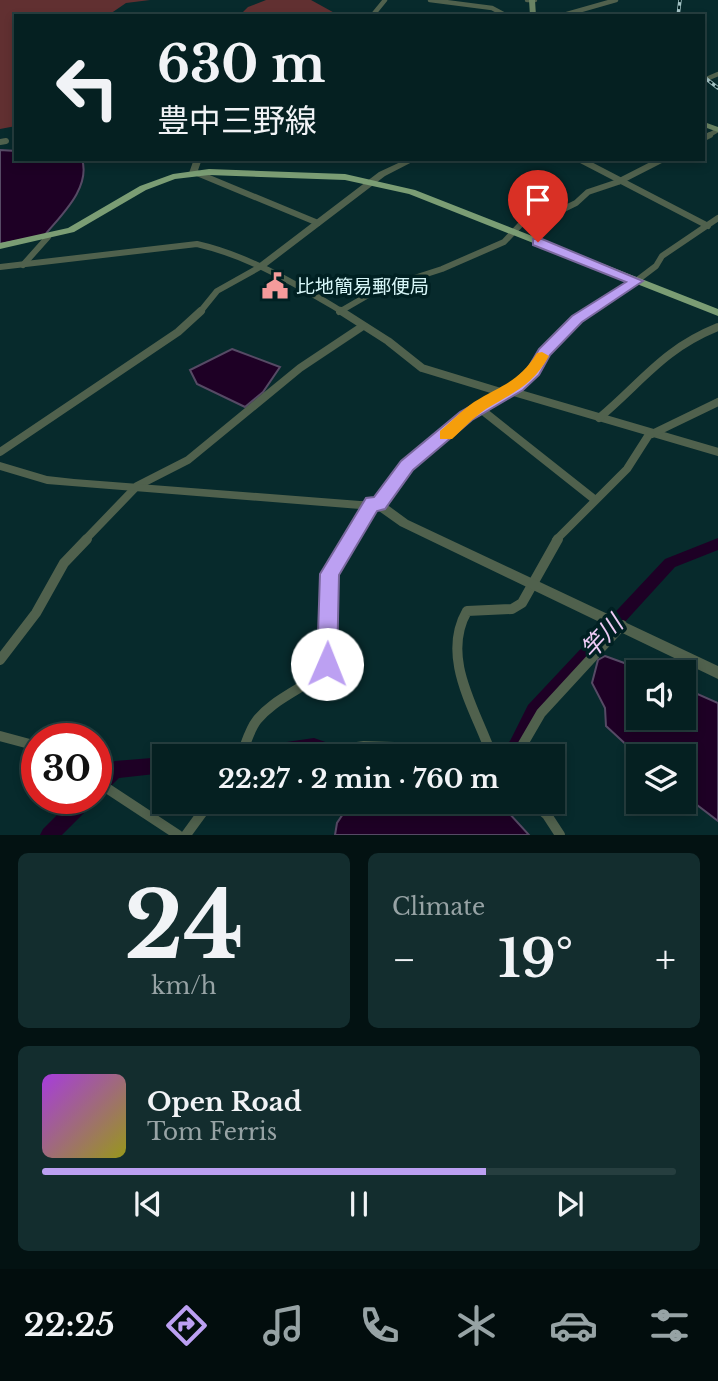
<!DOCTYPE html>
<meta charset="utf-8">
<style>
:root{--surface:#052021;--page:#132d2e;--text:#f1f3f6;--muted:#97a3a5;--line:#263e3f;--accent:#bca0f2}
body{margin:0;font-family:"Libre Baskerville","Noto Sans JP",serif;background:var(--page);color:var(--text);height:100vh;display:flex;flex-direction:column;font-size:26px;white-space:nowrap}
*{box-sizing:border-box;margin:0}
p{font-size:23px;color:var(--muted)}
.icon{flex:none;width:38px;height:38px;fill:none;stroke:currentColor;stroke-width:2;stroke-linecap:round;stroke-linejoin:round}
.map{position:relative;height:835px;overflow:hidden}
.details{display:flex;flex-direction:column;gap:18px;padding:18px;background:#031212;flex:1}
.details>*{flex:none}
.top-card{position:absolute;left:14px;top:14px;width:691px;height:147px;border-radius:0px;box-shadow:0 4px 10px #0003,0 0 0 2px var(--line);background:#052021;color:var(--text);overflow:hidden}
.tools{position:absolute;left:626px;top:660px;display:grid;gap:14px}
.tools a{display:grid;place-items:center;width:70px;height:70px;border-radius:0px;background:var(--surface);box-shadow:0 4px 10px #0003,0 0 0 2px var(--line);font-size:35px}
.speed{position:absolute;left:21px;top:723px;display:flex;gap:14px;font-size:35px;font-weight:700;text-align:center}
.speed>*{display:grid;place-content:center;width:91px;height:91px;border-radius:50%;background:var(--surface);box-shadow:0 4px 10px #0003,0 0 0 2px var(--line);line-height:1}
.speed .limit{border:10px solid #d22;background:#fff;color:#111}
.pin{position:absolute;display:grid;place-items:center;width:60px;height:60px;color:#fff;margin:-72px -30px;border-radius:50% 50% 50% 0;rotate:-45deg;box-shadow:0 0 7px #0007}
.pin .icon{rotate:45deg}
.me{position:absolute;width:77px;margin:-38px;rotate:1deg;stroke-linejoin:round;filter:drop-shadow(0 0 5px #0008)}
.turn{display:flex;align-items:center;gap:24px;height:147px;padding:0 28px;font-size:32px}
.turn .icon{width:91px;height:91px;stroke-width:2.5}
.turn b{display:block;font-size:49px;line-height:60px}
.big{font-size:52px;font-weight:700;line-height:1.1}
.details .card{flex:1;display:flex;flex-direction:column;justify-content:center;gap:10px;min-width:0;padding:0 24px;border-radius:10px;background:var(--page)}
.details .dial{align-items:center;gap:0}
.dial b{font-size:91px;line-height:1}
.song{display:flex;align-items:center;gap:21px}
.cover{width:84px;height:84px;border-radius:10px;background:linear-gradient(135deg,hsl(280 70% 55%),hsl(60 70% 35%))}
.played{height:7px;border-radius:4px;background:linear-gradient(90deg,var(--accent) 70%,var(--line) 70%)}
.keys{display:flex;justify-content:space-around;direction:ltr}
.heat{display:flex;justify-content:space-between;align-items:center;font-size:38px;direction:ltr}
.details .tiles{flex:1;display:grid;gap:18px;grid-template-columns:1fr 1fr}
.card:last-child{grid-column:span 2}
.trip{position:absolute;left:152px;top:744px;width:413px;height:70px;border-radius:0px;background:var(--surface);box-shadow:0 4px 10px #0003,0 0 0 2px var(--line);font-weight:700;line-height:70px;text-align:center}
.dock{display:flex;height:112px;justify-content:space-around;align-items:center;background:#020d0d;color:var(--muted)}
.dock .icon{width:49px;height:49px}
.dock .on{color:var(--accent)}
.dock b{font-size:32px;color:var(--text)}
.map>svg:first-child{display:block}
.green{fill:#613031}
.water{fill:#1e0025;stroke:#564a65;stroke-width:2}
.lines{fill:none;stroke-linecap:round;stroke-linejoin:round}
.river{fill:#1e0025;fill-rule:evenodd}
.minor-far3{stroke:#50614d;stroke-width:4.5}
.minor-far2{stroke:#50614d;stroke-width:6}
.minor-far1{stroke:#50614d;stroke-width:8}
.minor{stroke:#50614d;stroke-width:10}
.tertiary{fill:#50614d;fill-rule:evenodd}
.secondary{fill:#698363;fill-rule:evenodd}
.primary{fill:#7b9d74;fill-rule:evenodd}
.rail-casing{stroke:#a3c3c5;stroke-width:3.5}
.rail{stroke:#002022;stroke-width:2;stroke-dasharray:3.5;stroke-linecap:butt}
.route{fill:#bca0f2;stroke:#7a689d;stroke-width:2}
.slow{fill:#f59e0b}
.labels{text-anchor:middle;stroke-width:7;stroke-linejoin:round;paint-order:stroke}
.poi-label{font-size:19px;fill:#d8f7f9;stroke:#002022;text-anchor:start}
.near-water-label{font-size:24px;font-style:italic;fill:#eeccf6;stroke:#002022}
</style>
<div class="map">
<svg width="718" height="835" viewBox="0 0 718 835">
<rect width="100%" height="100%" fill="#072a2c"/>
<g class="green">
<polygon points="0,0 150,0 126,3 107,16 16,16 16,126 0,129"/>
<polygon points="266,0 311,0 340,16 239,16 248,7"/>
</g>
<g class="water">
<path d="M0 150 16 151V159H82C91 188 61 215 44 236L0 244Z"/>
<polygon points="232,349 280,367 263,392 245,407 197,384 190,370"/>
<polygon points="605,656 649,672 639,672 639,718 684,718 684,688 718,703 718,821 684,795 684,756 653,756 644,750 632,750 606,726 605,708 592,683 598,660"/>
<polygon points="351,802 499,802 529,835 335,835 337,823"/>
</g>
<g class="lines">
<g class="river">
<polygon points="718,538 718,550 675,567 540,715 522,753 518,756 498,756 500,750 510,741 528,705 665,559"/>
<polygon points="314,738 348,750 350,756 319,756 314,754 238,756 240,750 246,748"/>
<polygon points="164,757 164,773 119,778 102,795 96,798 96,776 109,764 115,761"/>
<polygon points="74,798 96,798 93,804 62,835 40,835 43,829"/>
</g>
<g class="minor-far3">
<polyline points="430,0 492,8 507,16"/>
<polyline points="527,0 535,0"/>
<polyline points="372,16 385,0"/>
<polyline points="560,16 616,0"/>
<polyline points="704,80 718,74"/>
<polyline points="706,137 718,130"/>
</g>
<g class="minor-far2">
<polyline points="704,138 710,135"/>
<polyline points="0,142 6,141"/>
<polyline points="579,159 708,226"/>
<polyline points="197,173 318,223"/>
<polyline points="23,265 48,237"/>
<path d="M0 267 197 244C250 256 297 285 343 312"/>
<polyline points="200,312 217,291 260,267"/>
<polyline points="339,312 377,290 442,269 504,242 522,223 541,220 576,203 588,192 618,182 663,159"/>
<polyline points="588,312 627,288 656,266 662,256 718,218"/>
</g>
<g class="minor-far1">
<polyline points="341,311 388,341 422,368 504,393"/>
<polyline points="510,391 718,452"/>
<polyline points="478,407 594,499"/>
<path d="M599 418C642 382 663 349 718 327"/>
<polyline points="652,434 718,402"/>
<polyline points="0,452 178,332 201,311"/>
<polyline points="378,504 407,466 466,416 518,386 533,372 544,352 577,319 590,311"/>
<polyline points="85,540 137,486 188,460 300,368 363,326"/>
<polyline points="350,540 373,503"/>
<polyline points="556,540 627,469 650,433"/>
</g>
<g class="minor">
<polyline points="0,660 36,613 64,563 87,539"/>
<polyline points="0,736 37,746"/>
<path d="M241 756C246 744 249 730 257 720 276 696 308 689 327 664L330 574 351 539"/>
<polyline points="295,756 364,746 486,750 489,756"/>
<path d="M492 756C476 710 440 658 467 611L512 609 522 603 558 539"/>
<polyline points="516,756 541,713 622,625"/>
<polyline points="96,781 178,835"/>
<polyline points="532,802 547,815 560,835"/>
<polyline points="186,835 210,802"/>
</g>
<g class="tertiary">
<polygon points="194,159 202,159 197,173 193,175 189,173"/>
<polygon points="407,159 418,159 385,176 263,269 257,269 257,265 379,172"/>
<polygon points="0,462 47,476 74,479 360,501 382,501 408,520 718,666 718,679 400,526 376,509 360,509 47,484 0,470"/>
</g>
<g class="secondary">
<polygon points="529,0 535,0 536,16 530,16"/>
<polygon points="704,122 718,127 718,132 704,127"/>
</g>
<polygon class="primary" points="209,169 345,174 415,190 718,309 718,316 409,194 345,180 209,175 175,179 146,190 74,232 0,249 0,243 68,228 140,186 173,174"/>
<g class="rail-casing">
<g id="rail">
<polyline points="678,16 680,0"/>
<polyline points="704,77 718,88"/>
</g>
</g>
<use href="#rail" class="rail"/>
</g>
<polygon class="route" points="533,239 542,239 643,281 582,322 550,355 539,375 523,390 472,420 413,470 385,509 377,511 339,575 337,664 334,671 327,674 320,671 317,664 320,574 366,498 374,497 401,461 460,412 512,383 528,368 539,349 572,316 626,282 533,245"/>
<path class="slow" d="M542 352 549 356C533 385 513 393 486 409 474 417 463 429 452 439H440V431C451 422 462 410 474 402 501 385 518 383 537 353Z"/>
<defs>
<g id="civic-bare" transform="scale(2.1)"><path d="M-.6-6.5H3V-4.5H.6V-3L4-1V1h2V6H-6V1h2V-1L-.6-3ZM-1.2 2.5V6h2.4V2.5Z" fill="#f59b9b" stroke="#002022" stroke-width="2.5" paint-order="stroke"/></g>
</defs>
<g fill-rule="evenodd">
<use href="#civic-bare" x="275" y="286"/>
</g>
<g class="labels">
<g class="poi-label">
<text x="296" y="293">比地簡易郵便局</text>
</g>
<g class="near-water-label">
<text transform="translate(602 637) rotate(-47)" y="8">竿川</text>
</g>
</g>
</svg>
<div class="tools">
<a><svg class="icon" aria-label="sound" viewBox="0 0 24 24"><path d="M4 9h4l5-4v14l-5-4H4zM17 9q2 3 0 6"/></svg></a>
<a><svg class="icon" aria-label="layers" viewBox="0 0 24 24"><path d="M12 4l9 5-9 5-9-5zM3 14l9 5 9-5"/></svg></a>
</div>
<div class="speed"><div class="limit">30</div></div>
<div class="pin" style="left:538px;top:242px;background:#d93025"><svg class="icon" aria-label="arrive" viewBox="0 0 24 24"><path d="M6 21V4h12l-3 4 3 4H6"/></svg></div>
<svg class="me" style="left:327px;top:664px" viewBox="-20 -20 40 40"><circle r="19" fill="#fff"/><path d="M0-13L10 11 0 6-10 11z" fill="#bca0f2"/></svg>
<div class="trip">22:27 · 2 min · 760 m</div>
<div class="top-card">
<div class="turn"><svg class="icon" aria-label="left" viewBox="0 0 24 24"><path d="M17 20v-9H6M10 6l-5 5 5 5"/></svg><div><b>630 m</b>豊中三野線</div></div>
</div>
</div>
<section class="details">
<div class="tiles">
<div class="card dial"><b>24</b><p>km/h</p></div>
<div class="card"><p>Climate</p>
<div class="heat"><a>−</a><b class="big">19°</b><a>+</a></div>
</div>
<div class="card">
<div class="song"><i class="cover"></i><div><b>Open Road</b><p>Tom Ferris</p></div></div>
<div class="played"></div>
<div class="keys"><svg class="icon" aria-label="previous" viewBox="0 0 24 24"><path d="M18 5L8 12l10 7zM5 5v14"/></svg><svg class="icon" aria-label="pause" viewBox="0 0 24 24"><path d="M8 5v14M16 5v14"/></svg><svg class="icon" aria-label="next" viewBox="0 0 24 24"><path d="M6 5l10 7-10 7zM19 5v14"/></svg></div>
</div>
</div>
</section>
<nav class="dock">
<b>22:25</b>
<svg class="icon on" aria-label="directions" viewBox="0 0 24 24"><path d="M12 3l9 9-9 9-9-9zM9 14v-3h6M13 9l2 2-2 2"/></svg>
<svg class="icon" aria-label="music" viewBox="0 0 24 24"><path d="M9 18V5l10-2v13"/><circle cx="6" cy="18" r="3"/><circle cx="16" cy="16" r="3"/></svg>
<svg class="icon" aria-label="phone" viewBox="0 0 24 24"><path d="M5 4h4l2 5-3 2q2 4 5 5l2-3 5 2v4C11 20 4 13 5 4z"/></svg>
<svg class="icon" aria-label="climate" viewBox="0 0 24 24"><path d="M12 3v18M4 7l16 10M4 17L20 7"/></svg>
<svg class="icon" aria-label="car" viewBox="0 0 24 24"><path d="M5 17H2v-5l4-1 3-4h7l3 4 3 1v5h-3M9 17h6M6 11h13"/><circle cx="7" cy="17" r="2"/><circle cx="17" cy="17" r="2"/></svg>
<svg class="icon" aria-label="filters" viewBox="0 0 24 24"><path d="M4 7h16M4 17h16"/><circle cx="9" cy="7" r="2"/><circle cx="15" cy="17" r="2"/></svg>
</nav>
